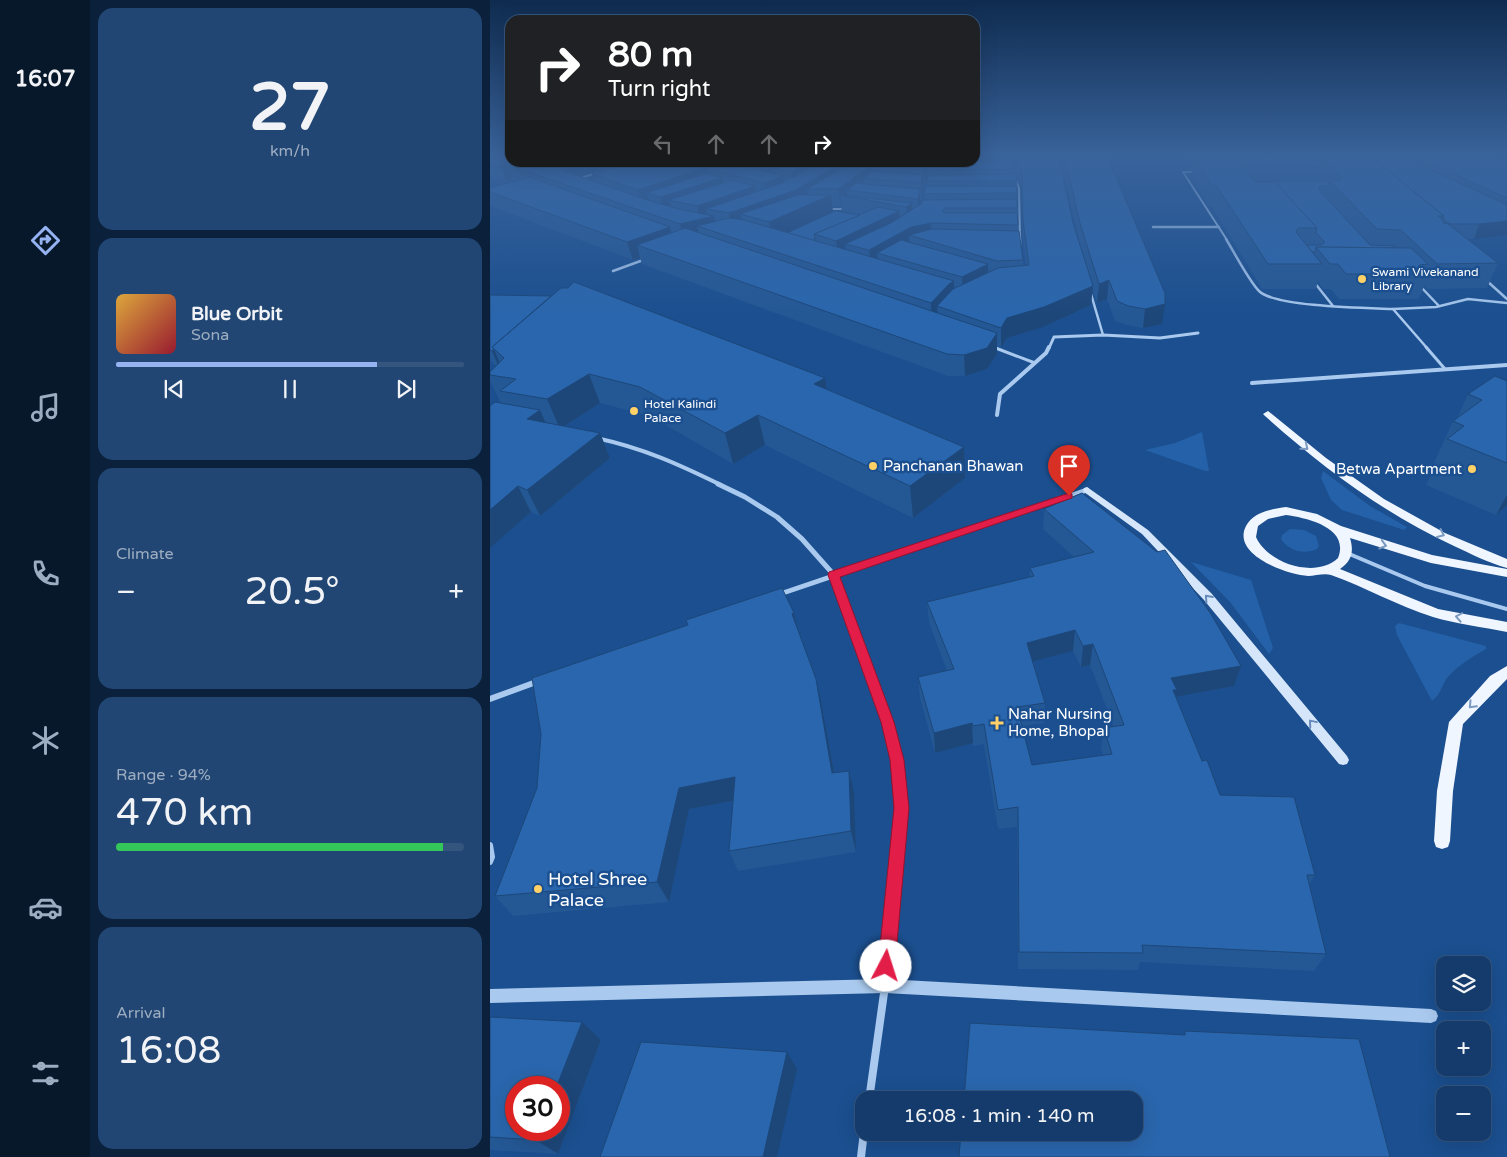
<!DOCTYPE html>
<meta charset="utf-8">
<style>
:root{--surface:#143b6b;--page:#214673;--text:#f1f3f6;--muted:#9dadc1;--line:#33557e;--accent:#95b2f1}
body{margin:0;font-family:"Varela Round",sans-serif;background:var(--page);color:var(--text);height:100vh;display:flex;flex-direction:column;font-size:19px;white-space:nowrap}
*{box-sizing:border-box;margin:0}
p{font-size:16px;color:var(--muted)}
.icon{flex:none;width:28px;height:28px;fill:none;stroke:currentColor;stroke-width:2;stroke-linecap:round;stroke-linejoin:round}
.map{position:relative;flex:1;overflow:hidden}
.drawer{display:flex;flex-direction:column;gap:8px;padding:8px;background:#0b203b;width:400px}
.drawer>*{flex:none}
.top-card{position:absolute;left:15px;top:15px;width:475px;height:152px;border-radius:15px;box-shadow:0 5px 20px #0002,0 0 0 1px var(--line);background:#202124;color:#fff;overflow:hidden}
.fabs{position:absolute;left:946px;top:956px;display:grid;gap:10px}
.fabs a{display:grid;place-items:center;width:55px;height:55px;border-radius:10px;background:var(--surface);box-shadow:0 5px 20px #0002,0 0 0 1px var(--line);font-size:25px}
.speed{position:absolute;left:15px;top:1076px;display:flex;gap:10px;font-size:25px;font-weight:700;text-align:center}
.speed>*{display:grid;place-content:center;width:65px;height:65px;border-radius:50%;background:var(--surface);box-shadow:0 5px 20px #0002,0 0 0 1px var(--line);line-height:1}
.speed .limit{border:8px solid #d22;background:#fff;color:#111}
.pin{position:absolute;display:grid;place-items:center;width:42px;height:42px;color:#fff;margin:-51px -21px;border-radius:50% 50% 50% 0;rotate:-45deg;box-shadow:0 0 5px #0007}
.pin .icon{rotate:45deg}
.me{position:absolute;width:55px;margin:-28px;rotate:5deg;stroke-linejoin:round;filter:drop-shadow(0 0 4px #0008)}
.turn{display:flex;align-items:center;gap:18px;height:105px;padding:0 20px;font-size:22px}
.turn .icon{width:65px;height:65px;stroke-width:2.5}
.turn b{display:block;font-size:35px;line-height:42px}
.lanes{display:flex;align-items:center;height:48px;padding:0 20px;background:#0003;justify-content:center;gap:25px;direction:ltr}
.lanes .off{opacity:.35}
.big{font-size:38px;font-weight:600;line-height:1.1}
.drawer .card{flex:1;display:flex;flex-direction:column;justify-content:center;gap:8px;min-width:0;padding:0 18px;border-radius:15px;background:var(--page)}
.drawer .dial{align-items:center;gap:0}
.dial b{font-size:65px;line-height:1}
.song{display:flex;align-items:center;gap:15px}
.cover{width:60px;height:60px;border-radius:8px;background:linear-gradient(135deg,hsl(40 70% 55%),hsl(350 70% 35%))}
.played{height:5px;border-radius:2px;background:linear-gradient(90deg,var(--accent) 75%,var(--line) 75%)}
.keys{display:flex;justify-content:space-around;direction:ltr}
.heat{display:flex;justify-content:space-between;align-items:center;font-size:28px;direction:ltr}
.charge{height:8px;border-radius:4px;background:linear-gradient(90deg,#34c759 94%,var(--line) 0)}
.trip{position:absolute;left:365px;top:1091px;width:288px;height:50px;border-radius:15px;background:var(--surface);box-shadow:0 5px 20px #0002,0 0 0 1px var(--line);font-weight:600;line-height:50px;text-align:center}
main{display:flex;flex:1;min-height:0}
.tabs{display:flex;flex-direction:column;width:90px;justify-content:space-around;align-items:center;background:#08182b;color:var(--muted)}
.tabs .icon{width:35px;height:35px}
.tabs .active{color:var(--accent)}
.tabs b{font-size:22px;color:var(--text)}
.map>svg:first-child{display:block}
.green{fill:#2461a8}
.lines{fill:none;stroke-linecap:round;stroke-linejoin:round}
.service-far3{stroke:#a9c9ee;stroke-width:2}
.service-far2{stroke:#a9c9ee;stroke-width:2.5}
.service-far1{stroke:#a9c9ee;stroke-width:3}
.service{stroke:#a9c9ee;stroke-width:4}
.minor-far5{stroke:#a9c9ee;stroke-width:2.5}
.minor-far4{stroke:#a9c9ee;stroke-width:3}
.minor-far3{stroke:#a9c9ee;stroke-width:4}
.minor-far2{stroke:#a9c9ee;stroke-width:5}
.minor-far1{stroke:#a9c9ee;stroke-width:6}
.minor{stroke:#a9c9ee;stroke-width:8}
.tertiary{fill:#a9c9ee;fill-rule:evenodd}
.secondary{fill:#d6e6fa;fill-rule:evenodd}
.primary{fill:#f0f6ff;fill-rule:evenodd}
.wall{fill:#245895;fill-rule:evenodd}
.shaded-wall{fill:#1d4779}
.building{fill:#2a66ad;stroke:#1d4779;fill-rule:evenodd}
.oneway{stroke:#7b9ac1}
.oneway2{stroke:#668bba}
.route{fill:#e11d48;stroke:#92132f}
.poi-dot{fill:#ffd166;stroke:#1b4f8f;stroke-width:2}
.labels{text-anchor:middle;stroke-width:5;stroke-linejoin:round;paint-order:stroke}
.far-poi-label{font-size:12px;fill:#fff;stroke:#1b4f8f;text-anchor:start}
.poi-label{font-size:15px;fill:#fff;stroke:#1b4f8f;text-anchor:start}
.near-poi-label{font-size:18px;fill:#fff;stroke:#1b4f8f;text-anchor:start}
</style>
<main>
<nav class="tabs">
<b>16:07</b>
<svg class="icon active" aria-label="directions" viewBox="0 0 24 24"><path d="M12 3l9 9-9 9-9-9zM9 14v-3h6M13 9l2 2-2 2"/></svg>
<svg class="icon" aria-label="music" viewBox="0 0 24 24"><path d="M9 18V5l10-2v13"/><circle cx="6" cy="18" r="3"/><circle cx="16" cy="16" r="3"/></svg>
<svg class="icon" aria-label="phone" viewBox="0 0 24 24"><path d="M5 4h4l2 5-3 2q2 4 5 5l2-3 5 2v4C11 20 4 13 5 4z"/></svg>
<svg class="icon" aria-label="climate" viewBox="0 0 24 24"><path d="M12 3v18M4 7l16 10M4 17L20 7"/></svg>
<svg class="icon" aria-label="car" viewBox="0 0 24 24"><path d="M5 17H2v-5l4-1 3-4h7l3 4 3 1v5h-3M9 17h6M6 11h13"/><circle cx="7" cy="17" r="2"/><circle cx="17" cy="17" r="2"/></svg>
<svg class="icon" aria-label="filters" viewBox="0 0 24 24"><path d="M4 7h16M4 17h16"/><circle cx="9" cy="7" r="2"/><circle cx="15" cy="17" r="2"/></svg>
</nav>
<section class="drawer">
<div class="card dial"><b>27</b><p>km/h</p></div>
<div class="card">
<div class="song"><i class="cover"></i><div><b>Blue Orbit</b><p>Sona</p></div></div>
<div class="played"></div>
<div class="keys"><svg class="icon" aria-label="previous" viewBox="0 0 24 24"><path d="M18 5L8 12l10 7zM5 5v14"/></svg><svg class="icon" aria-label="pause" viewBox="0 0 24 24"><path d="M8 5v14M16 5v14"/></svg><svg class="icon" aria-label="next" viewBox="0 0 24 24"><path d="M6 5l10 7-10 7zM19 5v14"/></svg></div>
</div>
<div class="card"><p>Climate</p>
<div class="heat"><a>−</a><b class="big">20.5°</b><a>+</a></div>
</div>
<div class="card"><p>Range · 94%</p><b class="big">470 km</b><div class="charge"></div></div>
<div class="card"><p>Arrival</p><b class="big">16:08</b></div>
</section>
<div class="map">
<svg width="1017" height="1157" viewBox="0 0 1017 1157">
<rect width="100%" height="100%" fill="#1b4f8f"/>
<g class="green">
<polygon points="712,432 719,471 715,471 655,450 685,443"/>
<polygon points="833,471 880,506 917,527 914,530 908,528 852,510 841,500 831,478"/>
<path d="M800 529 814 530 826 536 829 546 827 549C814 555 799 551 791 539L792 535Z"/>
<polygon points="701,562 761,580 783,648 779,654 740,602"/>
<path d="M909 623 996 646V649C982 657 967 666 957 678 951 687 951 694 942 701L907 635 905 626Z"/>
</g>
<g class="lines">
<g class="service-far3">
<polyline points="705,172 693,172 737,240"/>
<polyline points="90,178 107,173"/>
<polyline points="525,178 529,188 530,240"/>
<polyline points="340,209 355,209"/>
</g>
<g class="service-far2">
<polyline points="530,239 530,245"/>
<path d="M736 239C744 252 759 281 769 291 785 307 878 308 903 309L937 348"/>
<polyline points="123,271 156,259"/>
<polyline points="997,281 1017,299"/>
<polyline points="824,282 843,306"/>
<polyline points="930,286 949,306"/>
<polyline points="601,294 613,335"/>
<polyline points="903,309 946,307 978,299 1017,303"/>
<polyline points="503,347 506,348"/>
</g>
<g class="service-far1">
<polyline points="503,347 545,363"/>
<polyline points="936,347 955,369"/>
</g>
<polyline class="service" points="857,553 935,586 1017,609"/>
<polyline class="minor-far5" points="663,227 729,227"/>
<polyline class="minor-far4" points="559,348 564,337 613,335 670,338 708,333"/>
<g class="minor-far3">
<polyline points="762,383 1017,365"/>
<polyline points="507,415 510,394 556,353 559,347"/>
<path d="M106 438C153 448 188 464 231 485"/>
</g>
<g class="minor-far2">
<polyline points="228,484 255,497 287,517 312,539 344,575 375,659"/>
<polyline points="290,594 597,490"/>
</g>
<g class="minor-far1">
<path d="M374 657C393 709 408 750 411 806 412 830 407 855 405 879"/>
<polyline points="0,699 49,681"/>
<polyline points="0,845 2,857 0,862"/>
</g>
<g class="minor">
<polyline points="379,1100 395,986 405,877"/>
<polyline points="371,1157 374,1132"/>
</g>
<polygon class="tertiary" points="395,979 941,1009 946,1011 948,1016 946,1021 941,1023 395,993 0,1003 0,989"/>
<polygon class="secondary" points="597,487 658,530 722,594 857,756 859,760 857,764 853,765 849,764 714,600 652,534 594,492 593,490 594,488"/>
<g class="primary">
<path d="M778 411 836 458 894 499 955 533 1017 559V568C999 563 981 554 964 546 893 513 832 467 775 416L773 414Z"/>
<path d="M796 507 827 514 851 526 942 555 1017 569V577L941 563 860 538C864 551 862 561 850 569L948 609 1017 622V632C993 627 966 624 943 617 908 606 875 587 841 575 834 573 825 576 818 576 798 575 741 555 756 526 763 512 782 509 796 507ZM796 515C818 518 860 528 848 558 826 579 778 564 766 537L768 526 778 519Z"/>
<polygon points="1017,666 1017,679 973,724 963,791 960,841 958,847 952,849 946,847 944,841 947,791 959,722 1000,676"/>
</g>
</g>
<g class="wall">
<path d="M0 154 20 162H485V154H616L672 324 653 328 636 325 625 321 617 299 607 303 602 288 601 305 553 327 517 338 511 348 507 346V354L497 369 475 376H458L152 264 150 258 143 260 0 206V188L25 181 21 179 18 180 17 183 0 177ZM570 160H571L589 241 583 223ZM124 167 127 168 102 174 104 181 90 176ZM436 171H440V175L437 181 438 186 434 194 435 199 431 204 430 200H432L434 191 433 186H435L437 177ZM527 177 532 188 533 238 536 265 533 266V260L528 231ZM342 206H351L352 212H343Z"/>
<polygon points="693,154 740,154 743,158 744,154 999,154 1017,161 1017,235 977,239 1008,263 997,288 937,289 934,286 929,299 849,299 841,289 833,289 828,281 826,289 772,289 722,207 719,207 701,176 702,169"/>
<polygon points="0,295 335,378 337,389 474,447 475,478 423,518 275,445 243,464 160,416 110,403 75,426 110,433 120,458 50,516 41,512 0,548 11,403 0,381 0,372 6,366 0,360"/>
<polygon points="1017,381 1017,505 1006,515 936,485 944,468 942,467 963,421 968,417 978,394"/>
<path d="M592 493 744 686 685 697 712 761 730 795 825 875 819 885 836 954 824 971 650 962 648 970 528 969 527 827 508 829 494 744 483 746V743L445 753 430 698 428 677 457 671 439 623 437 602 540 577V568L584 557 553 529 554 509ZM583 651 591 667 600 665 624 727 614 728 611 748 613 755 542 765 532 726 554 723 555 703 543 661Z"/>
<polygon points="308,632 331,701 344,773 364,792 366,852 248,871 239,851 243,801 199,809 179,902 23,916 5,896"/>
<polygon points="0,1017 111,1040 68,1154 0,1150"/>
</g>
<g class="shaded-wall">
<polygon points="79,162 122,162 124,167 74,181 68,165"/>
<polygon points="207,162 215,162 216,167 219,166 222,181 232,178 235,194 179,200 183,212 175,214 170,197 157,193 160,205 153,207 148,190 209,170"/>
<polygon points="223,162 254,162 256,171 229,171 228,164"/>
<polygon points="281,162 316,162 283,168 284,178 271,179 268,164"/>
<polygon points="319,162 348,162 304,188 301,173"/>
<polygon points="353,162 375,162 317,189 318,200 250,214 253,226 243,230 239,213 216,209 218,218 224,216 228,233 207,226 210,238 195,242 190,224 210,220 207,206 265,186 268,203 277,200 274,183 294,176 297,192"/>
<polygon points="435,162 437,177 435,186 434,170"/>
<polygon points="15,164 21,179 18,180 17,183 11,167 12,165"/>
<polygon points="382,165 383,179 373,178 374,189 357,190 357,197 350,195 351,206 348,189"/>
<polygon points="433,175 434,191 432,200 431,183"/>
<polygon points="430,189 431,206 429,216 428,199"/>
<polygon points="341,195 343,212 283,240 279,222"/>
<polygon points="422,203 423,221 418,224 416,207"/>
<polygon points="409,211 411,229 355,244 357,256 349,260 346,241"/>
<polygon points="1017,221 1017,235 984,239 989,224"/>
<polygon points="441,223 442,241 419,235 420,247 387,253 389,265 381,269 379,250 421,227"/>
<polygon points="180,227 185,245 147,245 150,258 143,260 137,242"/>
<polygon points="498,264 499,284 473,297 472,277"/>
<polygon points="619,280 617,299 607,303 609,284"/>
<polygon points="464,281 465,301 447,306 448,317 442,324 441,303 459,284"/>
<polygon points="603,286 601,305 553,327 517,338 511,348 511,328 517,318"/>
<polygon points="675,304 672,324 653,328 655,309"/>
<polygon points="507,333 507,354 497,369 475,376 474,355"/>
<polygon points="4,349 12,368 10,370 2,351"/>
<polygon points="99,374 110,403 70,429 57,399"/>
<polygon points="335,378 340,407 324,384"/>
<polygon points="50,410 61,435 37,419"/>
<polygon points="268,415 275,445 243,464 235,433"/>
<polygon points="110,433 120,458 50,516 37,490"/>
<polygon points="474,447 475,478 423,518 420,486"/>
<polygon points="28,486 41,512 0,548 0,510"/>
<polygon points="1017,495 1017,505 1006,515"/>
<polygon points="304,613 309,636 302,614"/>
<polygon points="585,630 583,651 537,663 537,643"/>
<polygon points="603,644 600,665 591,667 593,646"/>
<polygon points="751,666 744,686 685,697 682,710 681,678"/>
<polygon points="326,679 331,701 348,795 342,773"/>
<polygon points="482,723 483,743 445,753 444,733"/>
<polygon points="359,771 364,792 366,852 361,831"/>
<polygon points="245,777 253,799 199,809 179,902 167,882 189,788"/>
<polygon points="92,1022 111,1040 68,1154 46,1140 50,1130 69,1130 69,1088 66,1088"/>
<polygon points="297,1052 307,1069 287,1157 273,1157"/>
</g>
<g class="building">
<polygon points="0,154 20,154 20,162 79,162 68,165 70,169 154,199 188,209 224,216 190,224 15,164 12,165 11,167 0,164"/>
<polygon points="485,154 568,154 583,223 603,286 554,307 517,318 511,328 447,306 463,289 508,268 539,265 533,220 532,172 524,156 485,156"/>
<polygon points="574,154 616,154 675,293 675,304 655,309 638,306 627,301 619,280 609,284 590,223"/>
<polygon points="708,154 740,154 765,182 785,182 827,228 808,228 806,232 832,264 778,264 726,185 722,185 704,156 709,156"/>
<polygon points="747,154 821,154 833,166 758,166"/>
<polygon points="829,154 869,154 879,155 954,216 948,216 953,220 953,223 958,224 1008,263 947,264 911,230 887,229 840,181 850,181 852,178"/>
<polygon points="869,154 907,154 1017,205 1017,221 989,224 960,224 953,219 954,216 879,155"/>
<polygon points="921,154 999,154 1017,161 1017,198"/>
<polygon points="485,161 521,161 525,169 440,170 441,162 485,162"/>
<polygon points="146,162 206,162 219,166 148,190 102,174"/>
<polygon points="262,162 281,162 268,164"/>
<polygon points="294,162 319,162 301,173 283,168"/>
<polygon points="331,162 353,162 306,190 239,213 216,209 292,183"/>
<polygon points="363,162 435,162 434,170 382,165 348,189 317,189"/>
<polygon points="243,164 294,176 274,183 224,170"/>
<polygon points="383,171 433,175 431,183 373,178"/>
<polygon points="217,173 232,178 170,197 157,193"/>
<polygon points="526,174 527,181 437,181 438,175"/>
<polygon points="39,177 180,227 137,242 0,192 0,188"/>
<polygon points="242,180 265,186 207,206 179,200"/>
<polygon points="765,181 836,181 839,184 839,186 830,186 829,190 880,245 905,246 906,248 826,247 825,252 822,252 817,245 831,245 835,242 826,233 827,228 785,182"/>
<polygon points="366,183 430,189 428,199 357,190"/>
<polygon points="436,186 527,186 527,193 434,194"/>
<polygon points="308,195 341,195 279,222 250,214"/>
<polygon points="350,195 422,203 416,207"/>
<polygon points="527,199 527,208 455,208 452,211 455,213 527,213 528,225 441,223 421,227 379,250 355,244 401,223 431,204 433,200"/>
<polygon points="388,207 409,211 346,241 324,234"/>
<polygon points="345,211 370,215 324,234 325,240 323,241 297,233"/>
<polygon points="239,218 254,220 464,281 459,284 441,303 207,226"/>
<polygon points="195,228 507,333 497,348 474,355 457,354 147,245"/>
<polygon points="442,229 529,231 533,260 507,261 419,235"/>
<polygon points="411,240 498,264 472,277 387,253"/>
<polygon points="826,247 921,248 938,264 929,265 938,274 856,274 848,264 840,264"/>
<polygon points="84,282 335,378 324,384 474,447 420,486 268,415 235,433 150,387 99,374 57,399 10,391 26,379 0,375 0,372 14,358 2,347 71,288 78,288"/>
<polygon points="0,295 61,296 2,347 4,349 2,351 0,350"/>
<polygon points="1005,376 1017,381 1017,463 957,439 974,426 963,421 992,400 978,394"/>
<polygon points="5,402 50,410 37,419 110,433 37,490 28,486 0,510 0,406"/>
<path d="M592 493 667 552 675 550 721 614 751 666 681 678 687 690H683L712 761 717 760 730 795 804 797 825 875H817L836 954 652 945 653 953 529 952 528 807 508 810 494 724 483 726 482 723 444 733 428 677 464 669 437 602 544 576 540 568 604 552 554 509ZM585 630 593 646 603 644 634 725 614 728 622 754 542 765 527 707 555 703 537 643Z"/>
<polygon points="292,588 304,613 302,614 326,679 342,773 359,771 361,831 239,851 245,777 189,788 167,882 5,896 47,788 51,734 42,678 198,625 196,620"/>
<polygon points="0,1017 92,1022 66,1088 26,1088 26,1130 50,1130 46,1140 0,1137"/>
<polygon points="480,1023 695,1035 695,1031 869,1039 900,1157 469,1157 471,1132 644,1132 644,1100 474,1100"/>
<polygon points="151,1042 297,1052 273,1157 110,1157"/>
</g>
<defs><path id="oneway-chevron" d="M-2-3.5L2.5 0L-2 3.5" fill="none" stroke-width="1.6" stroke-linecap="round" stroke-linejoin="round" transform="scale(1.25)"/></defs>
<g class="oneway">
<use href="#oneway-chevron" transform="translate(815 447) rotate(39)"/>
<use href="#oneway-chevron" transform="translate(951 534) rotate(25)"/>
<use href="#oneway-chevron" transform="translate(893 545) rotate(16)"/>
<use href="#oneway-chevron" transform="translate(969 617) rotate(-169)"/>
<use href="#oneway-chevron" transform="translate(982 705) rotate(133)"/>
</g>
<g class="oneway2">
<use href="#oneway-chevron" transform="translate(718 598) rotate(-132)"/>
<use href="#oneway-chevron" transform="translate(822 723) rotate(-130)"/>
</g>
<linearGradient id="sky" x2="0" y2="1"><stop stop-color="#0f2b4f"/><stop offset="0.49" stop-color="#39639b"/><stop offset="1" stop-color="#39639b" stop-opacity="0"/></linearGradient>
<rect width="1017" height="316" fill="url(#sky)"/>
<polygon class="route" points="579,493 582,494 582,498 350,577 404,722 414,760 419,808 405,966 403,973 396,975 390,973 388,966 404,808 400,760 391,722 338,575 339,572"/>
<g class="poi-dot">
<circle cx="872" cy="279" r="5"/>
<circle cx="144" cy="411" r="5"/>
<circle cx="383" cy="466" r="5"/>
<circle cx="982" cy="469" r="5"/>
<path d="M504.5 715.5h5v5h5v5h-5v5h-5v-5h-5v-5h5z"/>
<circle cx="48" cy="889" r="5"/>
</g>
<g class="labels">
<g class="far-poi-label">
<text x="882" y="276">Swami Vivekanand<tspan x="882" dy="14">Library</tspan></text>
<text x="154" y="408">Hotel Kalindi<tspan x="154" dy="14">Palace</tspan></text>
</g>
<g class="poi-label">
<text x="393" y="471">Panchanan Bhawan</text>
<text x="972" y="474" text-anchor="end">Betwa Apartment</text>
<text x="518" y="719">Nahar Nursing<tspan x="518" dy="17">Home, Bhopal</tspan></text>
</g>
<g class="near-poi-label">
<text x="58" y="885">Hotel Shree<tspan x="58" dy="21">Palace</tspan></text>
</g>
</g>
</svg>
<div class="fabs">
<a><svg class="icon" aria-label="layers" viewBox="0 0 24 24"><path d="M12 4l9 5-9 5-9-5zM3 14l9 5 9-5"/></svg></a>
<a>+</a>
<a>−</a>
</div>
<div class="speed"><div class="limit">30</div></div>
<div class="pin" style="left:579px;top:496px;background:#d93025"><svg class="icon" aria-label="arrive" viewBox="0 0 24 24"><path d="M6 21V4h12l-3 4 3 4H6"/></svg></div>
<svg class="me" style="left:396px;top:966px" viewBox="-20 -20 40 40"><circle r="19" fill="#fff"/><path d="M0-13L10 11 0 6-10 11z" fill="#e11d48"/></svg>
<div class="trip">16:08 · 1 min · 140 m</div>
<div class="top-card">
<div class="turn"><svg class="icon" aria-label="right" viewBox="0 0 24 24"><path d="M7 20v-9h11M14 6l5 5-5 5"/></svg><div><b>80 m</b>Turn right</div></div>
<div class="lanes"><svg class="icon off" aria-label="left" viewBox="0 0 24 24"><path d="M17 20v-9H6M10 6l-5 5 5 5"/></svg><svg class="icon off" aria-label="ahead" viewBox="0 0 24 24"><path d="M12 20V5M6 11l6-6 6 6"/></svg><svg class="icon off" aria-label="ahead" viewBox="0 0 24 24"><path d="M12 20V5M6 11l6-6 6 6"/></svg><svg class="icon" aria-label="right" viewBox="0 0 24 24"><path d="M7 20v-9h11M14 6l5 5-5 5"/></svg></div>
</div>
</div>
</main>
